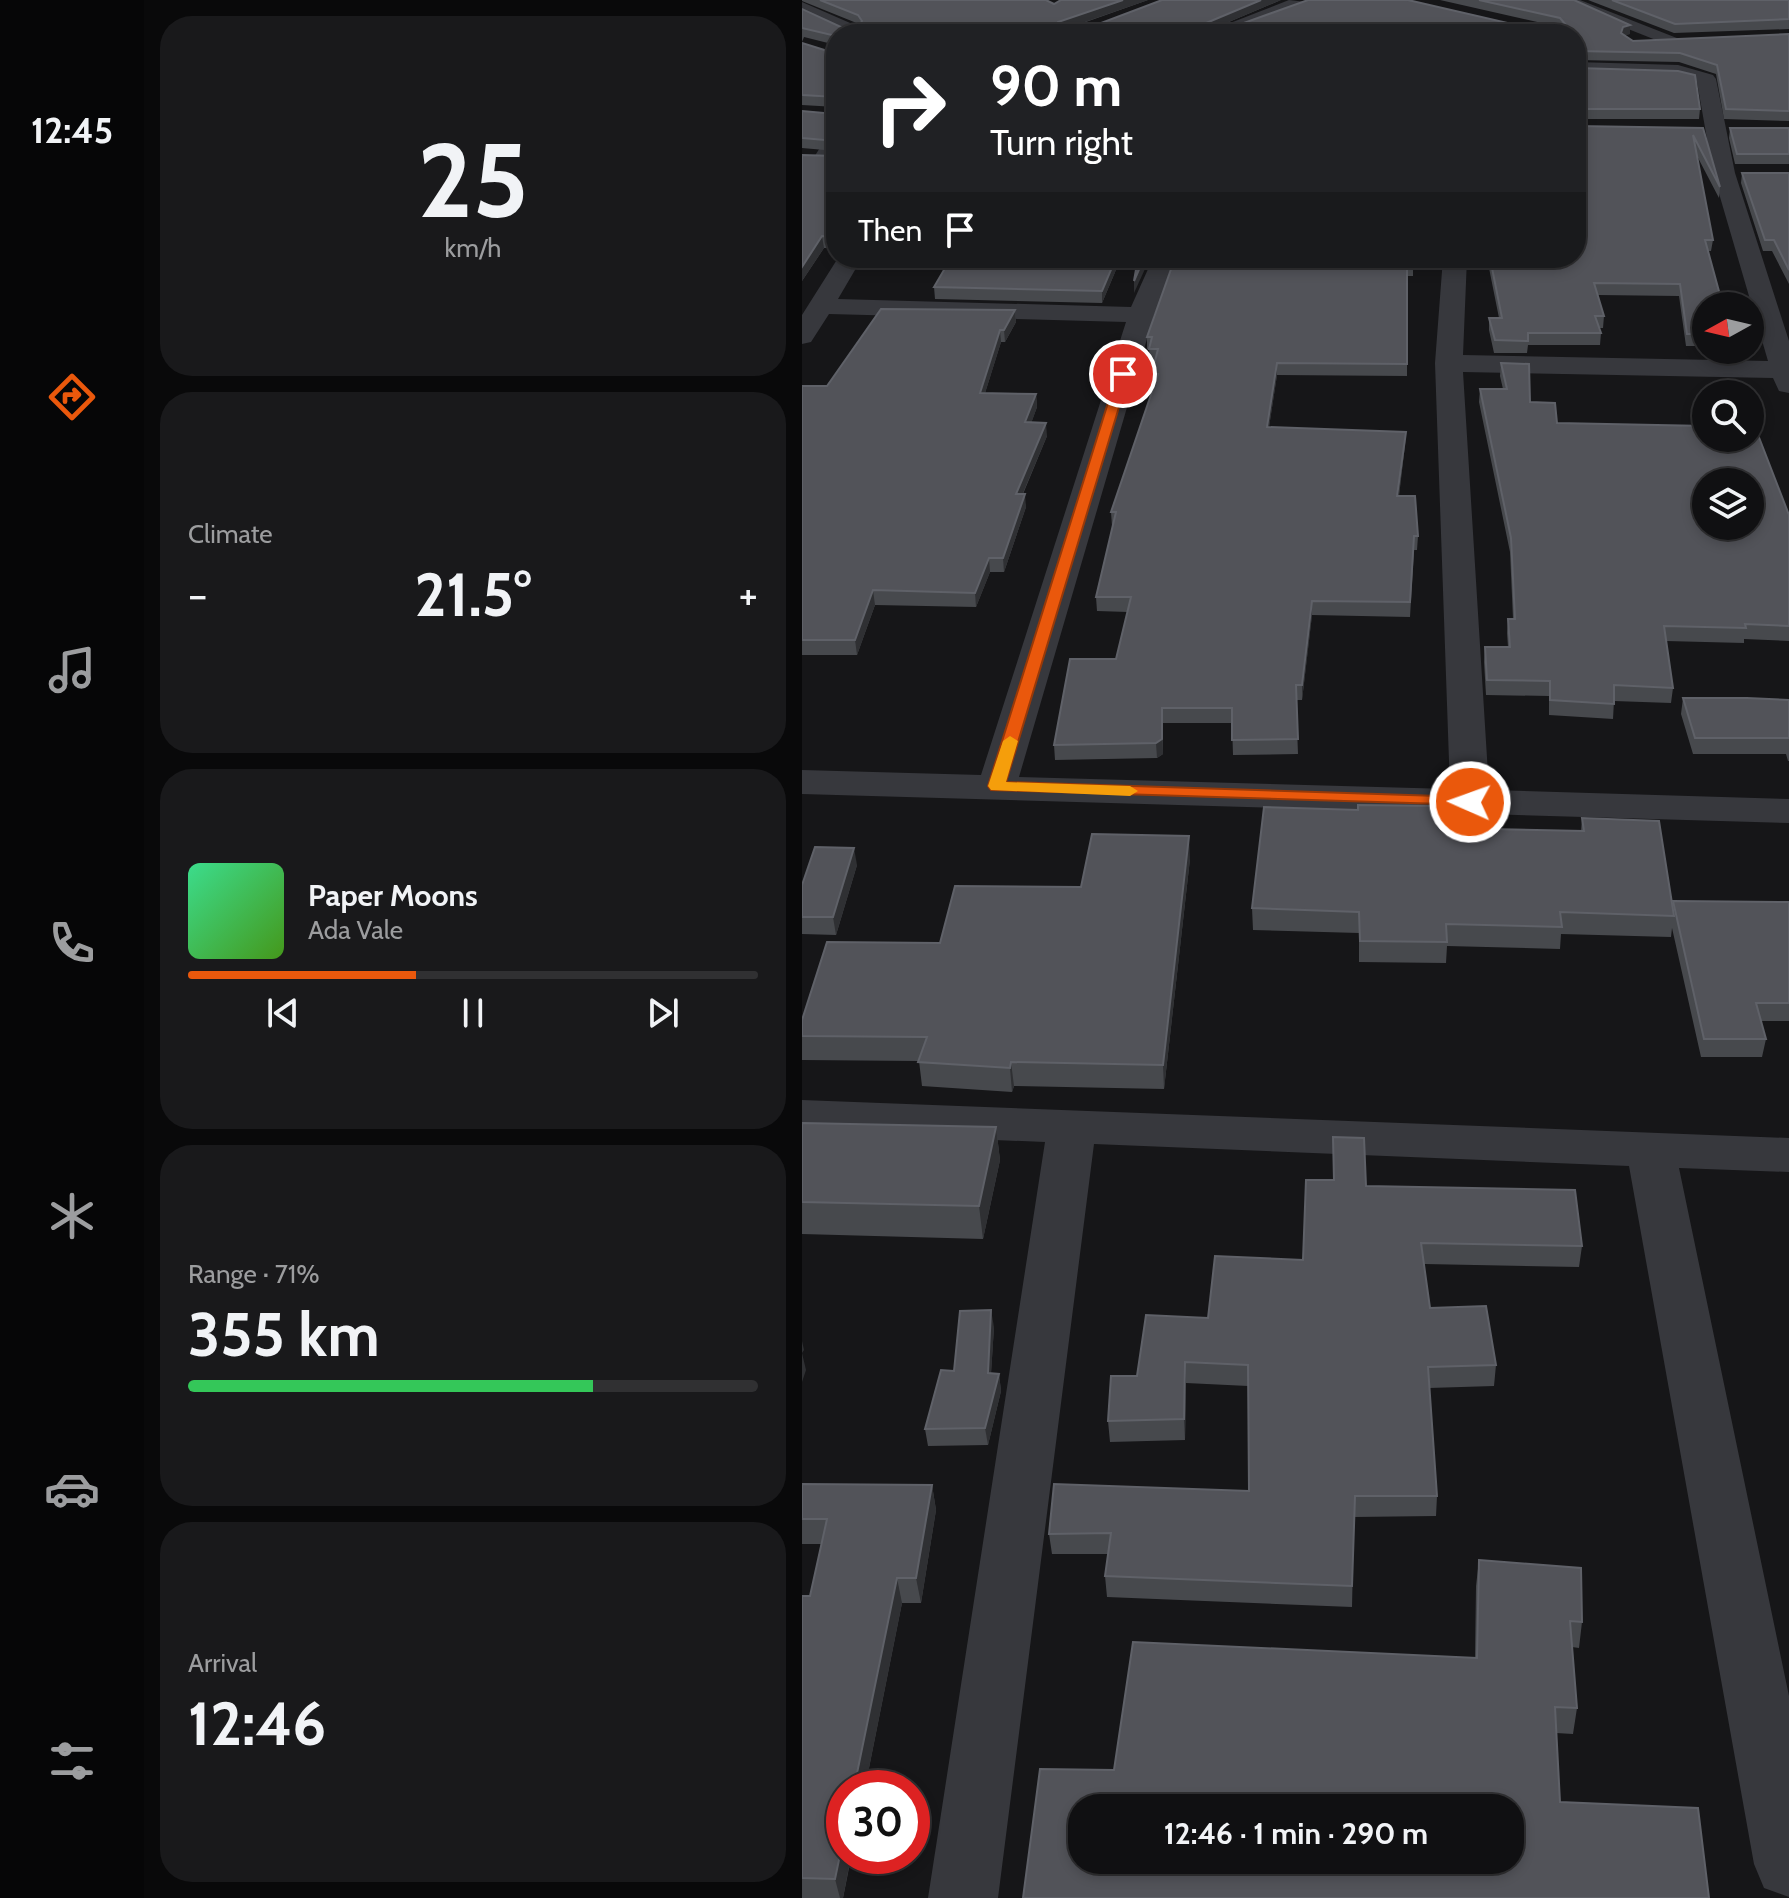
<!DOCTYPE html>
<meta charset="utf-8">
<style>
:root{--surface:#101012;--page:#19191b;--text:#f1f3f6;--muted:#9c9d9f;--line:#303032;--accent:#ea580c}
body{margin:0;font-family:Cabin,sans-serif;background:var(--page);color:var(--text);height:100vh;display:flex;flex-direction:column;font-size:30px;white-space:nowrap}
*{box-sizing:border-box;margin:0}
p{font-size:26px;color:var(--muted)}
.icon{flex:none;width:44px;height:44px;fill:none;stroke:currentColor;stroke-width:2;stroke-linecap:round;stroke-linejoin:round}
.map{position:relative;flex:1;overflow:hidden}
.drawer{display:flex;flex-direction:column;gap:16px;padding:16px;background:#09090a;width:658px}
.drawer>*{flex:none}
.banner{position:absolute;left:24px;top:24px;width:760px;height:244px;border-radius:32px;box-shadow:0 4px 12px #0003,0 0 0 2px var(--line);background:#202124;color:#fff;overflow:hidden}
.needle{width:52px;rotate:262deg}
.tools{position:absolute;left:890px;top:292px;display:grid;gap:16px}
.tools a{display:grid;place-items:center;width:72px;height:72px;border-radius:50%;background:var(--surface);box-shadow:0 4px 12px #0003,0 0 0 2px var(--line);font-size:40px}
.speed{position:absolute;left:24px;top:1770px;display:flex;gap:16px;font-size:40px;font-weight:700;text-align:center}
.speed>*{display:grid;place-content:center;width:104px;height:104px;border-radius:50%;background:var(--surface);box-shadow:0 4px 12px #0003,0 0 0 2px var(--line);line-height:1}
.speed .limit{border:12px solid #d22;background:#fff;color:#111}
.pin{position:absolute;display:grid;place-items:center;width:68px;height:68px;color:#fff;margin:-34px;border:4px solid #fff;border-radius:50%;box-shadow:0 2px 8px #0007}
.me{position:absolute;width:88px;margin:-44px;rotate:272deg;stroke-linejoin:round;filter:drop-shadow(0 0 6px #0008)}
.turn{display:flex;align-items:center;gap:28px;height:168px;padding:0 32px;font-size:36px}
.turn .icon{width:104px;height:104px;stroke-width:2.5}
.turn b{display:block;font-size:56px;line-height:68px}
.then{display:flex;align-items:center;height:76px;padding:0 32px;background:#0003;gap:16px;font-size:30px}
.big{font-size:60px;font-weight:800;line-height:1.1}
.drawer .tile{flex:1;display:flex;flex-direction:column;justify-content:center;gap:12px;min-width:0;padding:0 28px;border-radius:32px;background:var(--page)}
.drawer .dial{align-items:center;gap:0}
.dial b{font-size:104px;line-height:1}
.song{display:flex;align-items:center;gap:24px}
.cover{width:96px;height:96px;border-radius:12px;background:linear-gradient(135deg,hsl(150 70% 55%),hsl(100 70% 35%))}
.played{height:8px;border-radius:4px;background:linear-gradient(90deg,var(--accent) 40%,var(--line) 40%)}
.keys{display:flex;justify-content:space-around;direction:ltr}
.heat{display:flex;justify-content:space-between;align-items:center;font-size:44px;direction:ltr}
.charge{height:12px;border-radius:6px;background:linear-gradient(90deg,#34c759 71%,var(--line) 0)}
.trip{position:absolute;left:266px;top:1794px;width:456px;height:80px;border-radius:32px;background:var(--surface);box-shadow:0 4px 12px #0003,0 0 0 2px var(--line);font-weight:800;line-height:80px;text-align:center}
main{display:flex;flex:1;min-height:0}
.dock{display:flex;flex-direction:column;width:144px;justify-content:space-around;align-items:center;background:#060607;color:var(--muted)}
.dock .icon{width:56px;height:56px}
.dock .selected{color:var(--accent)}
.dock b{font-size:36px;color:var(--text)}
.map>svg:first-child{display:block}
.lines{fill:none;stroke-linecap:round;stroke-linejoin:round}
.minor{fill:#37383d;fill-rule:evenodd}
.wall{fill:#47494d}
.shaded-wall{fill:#2f3033}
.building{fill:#525359;stroke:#5f6168;stroke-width:2;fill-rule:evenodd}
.route{fill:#ea580c;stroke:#983908;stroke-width:2}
.slow{fill:#f59e0b}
</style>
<main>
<nav class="dock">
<b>12:45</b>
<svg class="icon selected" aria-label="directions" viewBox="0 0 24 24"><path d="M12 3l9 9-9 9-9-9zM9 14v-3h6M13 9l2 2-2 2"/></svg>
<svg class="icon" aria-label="music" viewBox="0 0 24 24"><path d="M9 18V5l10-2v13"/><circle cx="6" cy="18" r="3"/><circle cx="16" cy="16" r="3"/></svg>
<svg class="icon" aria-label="phone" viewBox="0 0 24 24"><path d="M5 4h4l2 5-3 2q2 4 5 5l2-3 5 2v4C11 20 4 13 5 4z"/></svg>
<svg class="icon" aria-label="climate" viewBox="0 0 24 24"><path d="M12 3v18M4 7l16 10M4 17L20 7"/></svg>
<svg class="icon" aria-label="car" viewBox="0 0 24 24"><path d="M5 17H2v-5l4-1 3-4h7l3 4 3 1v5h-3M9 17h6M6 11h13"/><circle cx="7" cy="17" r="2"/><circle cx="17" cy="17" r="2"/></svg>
<svg class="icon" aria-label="filters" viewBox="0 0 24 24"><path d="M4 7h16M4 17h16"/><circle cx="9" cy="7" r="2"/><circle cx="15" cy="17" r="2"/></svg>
</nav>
<section class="drawer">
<div class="tile dial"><b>25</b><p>km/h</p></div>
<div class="tile"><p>Climate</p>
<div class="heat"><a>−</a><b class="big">21.5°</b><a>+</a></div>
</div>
<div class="tile">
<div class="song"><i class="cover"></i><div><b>Paper Moons</b><p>Ada Vale</p></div></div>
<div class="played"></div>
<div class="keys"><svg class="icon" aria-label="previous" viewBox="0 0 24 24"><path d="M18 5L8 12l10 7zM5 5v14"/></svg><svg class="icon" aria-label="pause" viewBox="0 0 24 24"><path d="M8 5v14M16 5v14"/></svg><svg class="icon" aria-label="next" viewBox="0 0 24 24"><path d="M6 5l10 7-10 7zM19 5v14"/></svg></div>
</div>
<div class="tile"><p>Range · 71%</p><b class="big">355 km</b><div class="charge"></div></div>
<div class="tile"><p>Arrival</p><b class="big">12:46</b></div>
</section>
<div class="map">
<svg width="987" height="1898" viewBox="0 0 987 1898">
<rect width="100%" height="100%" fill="#161618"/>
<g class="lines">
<g class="minor">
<polygon points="487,0 513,3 427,34 400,34"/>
<polygon points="753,0 778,0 885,42 876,48 869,46"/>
<polygon points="0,2 55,26 58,30 55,34 43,34 0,14"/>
<polygon points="774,62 876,65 911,75 914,79 933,173 987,341 987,393 977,391 971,378 661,372 687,790 987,799 987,823 0,794 0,770 179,775 324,322 27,314 9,342 0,344 0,315 36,258 60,258 36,299 329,307 351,258 375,258 352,315 217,777 648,789 633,363 641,258 665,258 661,355 966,361 911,173 895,82 875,77 774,74"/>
<path d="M34 137V157L23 163 15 162 12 157C18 148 23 139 34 137Z"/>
<polygon points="0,1100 987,1138 987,1172 877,1168 987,1696 987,1897 962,1888 952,1864 827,1166 292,1144 196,1898 126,1898 243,1142 0,1132"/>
</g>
</g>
<g class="wall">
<polygon points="0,0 244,0 252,4 259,0 346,0 267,28 286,28 479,0 415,27 727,28 753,26 638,0 771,0 828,34 822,35 831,41 987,34 987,121 922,119 914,74 877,62 774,60 774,34 34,34 34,45 2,37 0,42 0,9 41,28 56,27 57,24 0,1"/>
<polygon points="786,0 987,0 987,29 872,33"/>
<polygon points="0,43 32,53 34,51 34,248 22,248 0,281 0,155 33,156 34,151 0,148 0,111 33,114 34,107 0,105"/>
<polygon points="775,68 898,109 897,119 774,119"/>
<polygon points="775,127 901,128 918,187 917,198 894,154 911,240 909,251 906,251 904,346 884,346 877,296 796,295 802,316 801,328 797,328 799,333 798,345 726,345 725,353 692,353 687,330 687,318 697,318 685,258 774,258"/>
<polygon points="928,128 987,128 987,164 933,164 927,138"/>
<polygon points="940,173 987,173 987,284 970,251 961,251 939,183"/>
<polygon points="149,258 319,258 300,303 133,299 132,287"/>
<polygon points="611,258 611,276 605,276 605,376 475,375 467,427 604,432 603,445 597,496 616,536 615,550 612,550 608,617 510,615 500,700 494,700 496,754 431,755 430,723 361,723 361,754 355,758 253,760 252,745 314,659 326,612 295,611 294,597 311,526 310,526 309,512 352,386 350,386 350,373 353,362 348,362 347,349 345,349 345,337"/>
<polygon points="213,310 214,322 203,342 199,342 183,393 234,394 235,407 229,423 245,436 221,494 224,507 202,572 188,572 174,607 73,605 55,655 0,655 0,386 25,386"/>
<polygon points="699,363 728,402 755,423 987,515 987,641 942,639 942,643 864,641 871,688 869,703 812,701 811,719 747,715 747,696 684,695 682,662 683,647 706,647 705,633 706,619 711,619 708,552 677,402 678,389 701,389 698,376"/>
<polygon points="881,698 987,700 987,761 986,761 984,754 891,754 879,714"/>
<polygon points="780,818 870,905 871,901 987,902 987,1021 959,1021 964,1039 960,1057 899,1057 870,928 869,937 759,934 758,949 645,946 644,963 557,962 557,933 451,930 450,908 638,828 779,831"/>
<polygon points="388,859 362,1089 212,1086 210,1092 120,1086 117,1061 0,1060 0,1020 138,943 279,887"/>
<polygon points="55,865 34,935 0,934 0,885"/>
<polygon points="0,1123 194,1127 198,1160 181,1239 0,1234"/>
<polygon points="531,1137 564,1186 780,1246 777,1267 622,1264 628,1308 694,1365 692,1386 627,1388 635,1496 634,1516 552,1517 550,1607 305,1597 303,1576 306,1554 250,1554 247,1534 447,1491 446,1386 384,1383 383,1440 308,1442 306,1421 335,1376 406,1318 501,1260 531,1180"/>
<polygon points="192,1327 189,1373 197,1374 199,1391 186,1445 126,1446 123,1429 152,1371"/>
<polygon points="0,1484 130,1485 134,1510 119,1603 100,1603 41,1898 0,1898 0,1596 8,1596 19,1544 0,1544"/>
<polygon points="677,1560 780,1622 777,1648 770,1647 775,1708 771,1734 754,1733 758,1802 312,1770 673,1658 674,1586"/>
</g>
<g class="shaded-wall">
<polygon points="321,0 346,0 257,31 255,27 256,22"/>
<polygon points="459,0 479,0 398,34 397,26"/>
<polygon points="828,25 828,34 820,36 819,33 821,27"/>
<polygon points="20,236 22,248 0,281 0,267"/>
<polygon points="314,258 319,258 300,303 300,291"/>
<polygon points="342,258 348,258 332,293 332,281"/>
<polygon points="213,310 214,322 203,342 202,330"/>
<polygon points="198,330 199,342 179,406 178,393"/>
<polygon points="475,363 475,375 465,440 465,427"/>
<polygon points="234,394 235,407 225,435 223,422"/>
<polygon points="244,423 245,436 215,507 214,494"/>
<polygon points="604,432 603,445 595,510 595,496"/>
<polygon points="223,494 224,507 202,572 201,558"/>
<polygon points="187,558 188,572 174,607 173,593"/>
<polygon points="71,590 73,605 55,655 53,640"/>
<polygon points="510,601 510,615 500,700 500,685"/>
<polygon points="360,708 361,754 355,758 354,743"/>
<polygon points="387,836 388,859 362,1089 361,1065"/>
<polygon points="52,848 55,865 34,935 31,917"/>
<polygon points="209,1062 212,1086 210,1092 208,1068"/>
<polygon points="194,1127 198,1160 181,1239 177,1206"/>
<polygon points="189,1310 192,1327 188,1390 186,1373"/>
<polygon points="0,1341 2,1350 0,1353 4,1370 0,1382"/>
<polygon points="383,1362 384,1383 383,1440 382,1419"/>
<polygon points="197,1374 199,1391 186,1445 183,1428"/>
<polygon points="130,1485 134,1510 119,1603 114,1578"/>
<polygon points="95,1578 100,1603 63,1788 52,1788"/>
<polygon points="42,1836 42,1856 49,1856 41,1898 38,1898 33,1879"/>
</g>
<g class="building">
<polygon points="18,0 244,0 252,4 259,0 321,0 256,22 255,27 286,28 360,0 459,0 397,26 428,28 506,0 606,0 727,28 764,25 758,18 677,0 772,0 828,25 821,27 819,33 831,41 987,34 987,111 924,109 915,65 878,53 774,51 774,34 34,34 34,36 0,28 0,29 0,9 41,28 56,27 60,21 56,15"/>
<polygon points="810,0 987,0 987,19 873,24"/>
<polygon points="0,43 32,53 34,51 34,97 0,95"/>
<polygon points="774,62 775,68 876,71 893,75 898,109 775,109 774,113"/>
<polygon points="34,104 34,141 0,138 0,111 33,114"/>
<polygon points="774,126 901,128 918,187 891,135 911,240 903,240 921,306 904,306 904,334 885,334 878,284 792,283 802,316 793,316 799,333 726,333 726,341 693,340 687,318 700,318 688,258 774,258"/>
<polygon points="928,128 987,128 987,154 935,154"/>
<polygon points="34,149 34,237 20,236 0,267 0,155 33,156"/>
<polygon points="940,173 987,173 987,270 972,240 963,240"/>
<polygon points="149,258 314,258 300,291 132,287"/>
<polygon points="336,258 342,258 332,281"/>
<polygon points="373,258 611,258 611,265 605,265 605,364 475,363 465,427 604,432 595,496 613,496 616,536 612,536 608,602 510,601 500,685 494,685 496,739 430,740 430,708 360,708 360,739 354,743 252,745 268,659 314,659 329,597 294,597 314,512 309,512 356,374 350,373 356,349 347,349 350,337 345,337"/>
<polygon points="79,309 213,310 202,330 198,330 178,393 234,394 223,422 244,423 214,494 223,494 201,558 187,558 173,593 71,590 53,640 0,640 0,386 25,386"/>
<path d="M699 363 727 364 728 402 753 403 755 423 904 426V438H948V426L953 427 987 515V626L943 624 944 628 862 626 871 688 812 685V704L748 700V681L685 680 683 647H708L706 619H713L709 538 678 389H705ZM904 482H948V526H904Z"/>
<polygon points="881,698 945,698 987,700 987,738 893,738"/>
<polygon points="556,805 636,806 638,828 782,831 780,818 857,821 872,916 758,912 760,927 644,924 645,942 558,941 557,912 450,908 462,807 556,810"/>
<polygon points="290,834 387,836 361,1065 209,1062 208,1068 116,1062 125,1037 0,1036 0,1020 25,942 138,943 153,886 279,887"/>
<polygon points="13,847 52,848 31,917 0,917 0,885"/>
<polygon points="871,901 987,902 987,1003 954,1003 964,1039 902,1039"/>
<polygon points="0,1123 194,1127 177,1206 0,1202"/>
<polygon points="531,1137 562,1138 564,1186 773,1190 780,1246 619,1243 628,1308 684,1306 694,1365 626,1367 635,1496 553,1496 550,1586 303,1576 309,1533 247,1534 252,1484 447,1491 446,1365 383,1362 382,1419 306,1421 309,1376 335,1376 344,1315 406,1318 413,1256 501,1260 504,1180 532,1180"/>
<polygon points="189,1310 186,1373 197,1374 183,1428 123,1429 139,1370 152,1371 158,1311"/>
<polygon points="0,1484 130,1485 114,1578 95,1578 52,1788 42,1788 42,1836 33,1879 0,1878 0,1596 8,1596 25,1519 0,1519"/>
<path d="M677 1560 779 1568 780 1622 768 1621 775 1708 753 1707 758 1802 896 1808 907 1898H221L238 1769 312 1770 331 1642 675 1658ZM280 1808H708V1860H280Z"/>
</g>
<polygon class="route" points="321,370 327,374 204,782 668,797 676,802 674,805 189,790 186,786 315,374"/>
<polygon class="slow" points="208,736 216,741 204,782 328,786 336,791 328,796 189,790 186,786 201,741"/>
</svg>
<div class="tools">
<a><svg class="needle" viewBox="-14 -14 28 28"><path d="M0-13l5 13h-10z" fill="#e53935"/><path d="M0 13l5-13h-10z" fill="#9c9d9f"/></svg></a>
<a><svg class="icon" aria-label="search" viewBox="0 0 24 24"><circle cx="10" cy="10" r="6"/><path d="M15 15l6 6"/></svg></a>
<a><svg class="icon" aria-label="layers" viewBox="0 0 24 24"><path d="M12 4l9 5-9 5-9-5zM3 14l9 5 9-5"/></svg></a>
</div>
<div class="speed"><div class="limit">30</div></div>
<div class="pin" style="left:321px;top:374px;background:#d93025"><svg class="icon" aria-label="arrive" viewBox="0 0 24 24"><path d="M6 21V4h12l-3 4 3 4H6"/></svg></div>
<svg class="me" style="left:668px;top:802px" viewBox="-20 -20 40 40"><circle r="17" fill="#ea580c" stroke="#fff" stroke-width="3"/><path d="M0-11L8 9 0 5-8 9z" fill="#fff"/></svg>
<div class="trip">12:46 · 1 min · 290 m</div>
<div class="banner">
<div class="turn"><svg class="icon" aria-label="right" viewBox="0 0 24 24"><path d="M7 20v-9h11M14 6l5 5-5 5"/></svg><div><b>90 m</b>Turn right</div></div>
<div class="then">Then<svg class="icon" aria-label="arrive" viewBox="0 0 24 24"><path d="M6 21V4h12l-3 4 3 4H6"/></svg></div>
</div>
</div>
</main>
